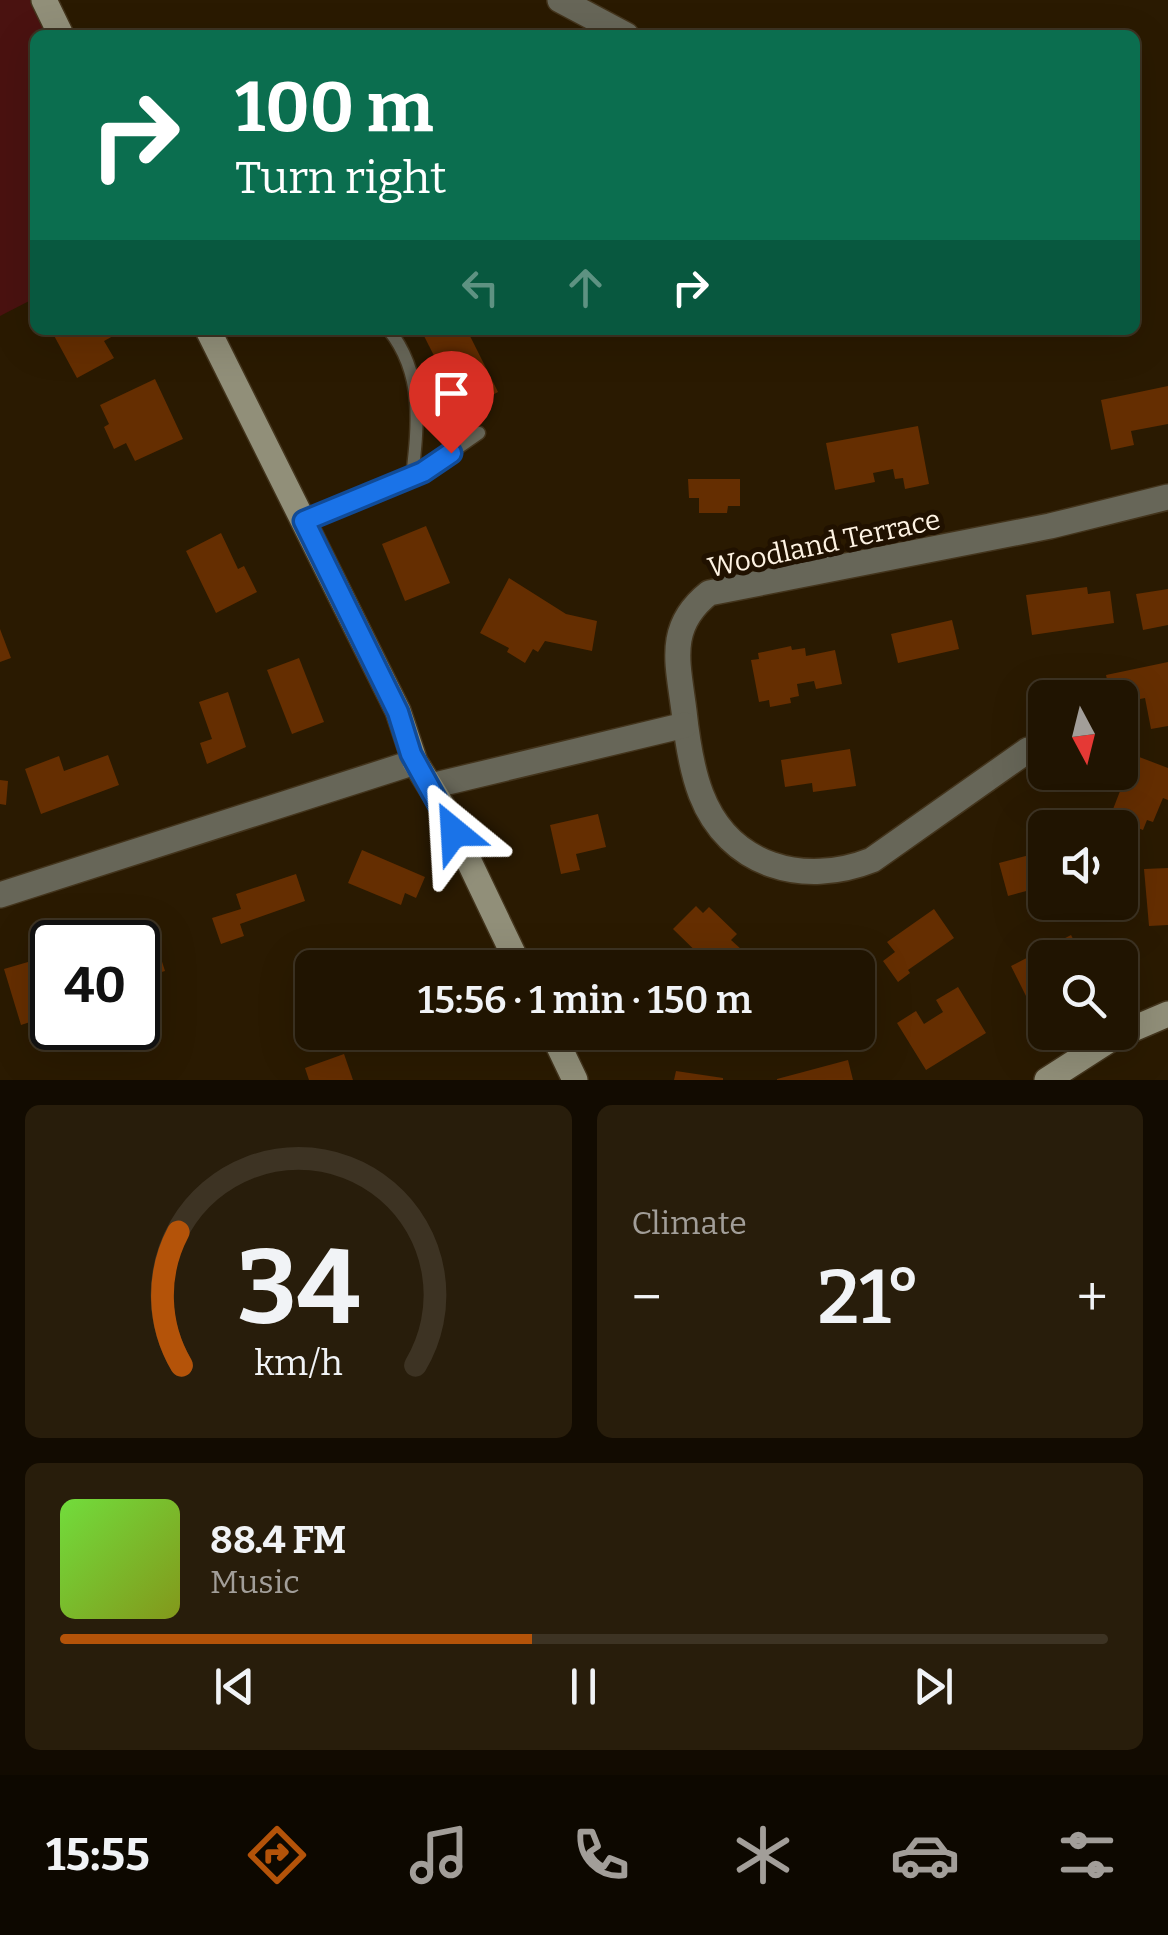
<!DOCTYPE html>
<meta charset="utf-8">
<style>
:root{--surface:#201401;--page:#281d0b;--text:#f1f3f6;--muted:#a29e99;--line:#3d3323;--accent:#b45309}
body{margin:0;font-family:Bitter,serif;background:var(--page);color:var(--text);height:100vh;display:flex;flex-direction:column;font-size:38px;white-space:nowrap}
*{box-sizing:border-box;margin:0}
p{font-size:32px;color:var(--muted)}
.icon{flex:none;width:55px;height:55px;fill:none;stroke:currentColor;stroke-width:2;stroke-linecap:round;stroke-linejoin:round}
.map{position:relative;height:1080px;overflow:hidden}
.details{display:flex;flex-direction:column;gap:25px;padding:25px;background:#120b01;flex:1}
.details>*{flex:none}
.hud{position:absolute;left:30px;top:30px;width:1110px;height:305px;border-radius:15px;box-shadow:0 10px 40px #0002,0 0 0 2px var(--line);background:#0b6e4f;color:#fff;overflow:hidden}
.needle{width:65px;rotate:173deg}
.controls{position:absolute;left:1028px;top:680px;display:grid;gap:20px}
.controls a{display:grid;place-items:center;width:110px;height:110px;border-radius:15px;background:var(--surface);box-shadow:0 10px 40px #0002,0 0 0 2px var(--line);font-size:50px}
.speed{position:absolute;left:30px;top:920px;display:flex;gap:20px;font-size:50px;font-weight:700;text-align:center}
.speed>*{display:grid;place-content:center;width:130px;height:130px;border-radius:50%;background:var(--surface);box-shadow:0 10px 40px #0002,0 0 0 2px var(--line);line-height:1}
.speed .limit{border:5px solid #111;border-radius:15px;background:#fff;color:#111}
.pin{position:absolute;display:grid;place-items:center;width:85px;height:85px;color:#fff;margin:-102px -42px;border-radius:50% 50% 50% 0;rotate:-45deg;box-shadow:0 0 10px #0007}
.pin .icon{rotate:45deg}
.me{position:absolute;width:110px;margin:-55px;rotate:333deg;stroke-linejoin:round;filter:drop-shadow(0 0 8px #0008)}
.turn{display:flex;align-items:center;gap:35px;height:210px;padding:0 40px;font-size:45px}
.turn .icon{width:130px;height:130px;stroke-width:2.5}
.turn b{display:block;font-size:70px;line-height:85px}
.lanes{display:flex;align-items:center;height:95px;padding:0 40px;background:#0003;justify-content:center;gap:50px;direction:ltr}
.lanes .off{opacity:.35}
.big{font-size:75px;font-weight:600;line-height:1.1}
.details .widget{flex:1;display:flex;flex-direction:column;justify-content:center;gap:15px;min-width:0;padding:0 35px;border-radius:15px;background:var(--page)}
.details .dial{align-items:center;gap:0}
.dial svg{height:260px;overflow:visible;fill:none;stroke:var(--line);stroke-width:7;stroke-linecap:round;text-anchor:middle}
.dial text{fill:var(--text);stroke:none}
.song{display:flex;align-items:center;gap:30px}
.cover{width:120px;height:120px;border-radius:15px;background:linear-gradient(135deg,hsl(100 70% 55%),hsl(70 70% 35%))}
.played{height:10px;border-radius:5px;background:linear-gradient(90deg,var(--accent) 45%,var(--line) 45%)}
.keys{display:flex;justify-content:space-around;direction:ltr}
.heat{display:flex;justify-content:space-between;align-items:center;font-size:55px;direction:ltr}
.details .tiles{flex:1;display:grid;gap:25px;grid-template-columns:1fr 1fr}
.widget:last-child{grid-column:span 2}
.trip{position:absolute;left:295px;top:950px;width:580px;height:100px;border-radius:15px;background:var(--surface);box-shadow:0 10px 40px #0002,0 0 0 2px var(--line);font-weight:600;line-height:100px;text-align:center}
.menu{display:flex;height:160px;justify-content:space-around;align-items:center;background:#0d0800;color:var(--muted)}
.menu .icon{width:70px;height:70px}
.menu .on{color:var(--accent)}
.menu b{font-size:45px;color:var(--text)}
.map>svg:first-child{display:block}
.green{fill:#4a1210}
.building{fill:#652e01}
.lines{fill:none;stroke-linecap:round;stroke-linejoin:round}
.lane-casing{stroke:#43341c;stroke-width:15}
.street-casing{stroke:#43341c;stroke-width:28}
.secondary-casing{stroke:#43341c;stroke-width:28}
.lane{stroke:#676658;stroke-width:12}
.street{stroke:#676658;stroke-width:25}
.secondary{stroke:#918f79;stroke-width:25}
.route-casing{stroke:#114b97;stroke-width:25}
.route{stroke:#1a73e8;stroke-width:18}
.labels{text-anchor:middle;stroke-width:10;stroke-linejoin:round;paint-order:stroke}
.street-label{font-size:28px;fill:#fef3e3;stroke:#201100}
</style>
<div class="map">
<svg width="1168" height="1080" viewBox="0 0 1168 1080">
<rect width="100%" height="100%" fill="#2a1a01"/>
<polygon class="green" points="0,0 31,0 48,35 35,35 35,298 0,316"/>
<g class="building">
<polygon points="51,330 124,330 104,341 114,358 77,378"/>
<polygon points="421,330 467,330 498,392 462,411"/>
<polygon points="155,379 183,439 135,461 126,443 114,449 104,427 109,424 100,405"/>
<polygon points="1168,386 1168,424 1131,431 1134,445 1111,450 1101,400"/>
<polygon points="918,426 929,484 905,489 903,478 895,479 893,469 873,473 875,482 835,490 826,443"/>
<polygon points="688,479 740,479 740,506 728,506 727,513 699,513 699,498 689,498"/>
<polygon points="426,526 450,583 405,601 382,544"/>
<polygon points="221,533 238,569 244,566 257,592 216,613 186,551"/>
<polygon points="509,578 566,614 597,621 592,651 545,641 538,652 533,649 525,663 507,652 509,648 480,633"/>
<polygon points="1087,587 1088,594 1110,591 1114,623 1032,635 1026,595"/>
<polygon points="1168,589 1168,625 1143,630 1136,594"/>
<polygon points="952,620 959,649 898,663 891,634"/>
<polygon points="0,629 11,658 0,662"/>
<polygon points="791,646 792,650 805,648 806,656 835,650 842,684 816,689 814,681 797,684 799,696 790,698 791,703 770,707 769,700 759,702 751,660 759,659 758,653"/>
<polygon points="299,658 324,722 292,734 267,670"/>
<polygon points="1168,662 1168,726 1151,729 1145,698 1120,703 1120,698 1111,698 1106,675"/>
<polygon points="228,692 246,747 207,764 200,743 212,739 199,702"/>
<polygon points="850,749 856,786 813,792 812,783 785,787 781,760"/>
<polygon points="108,755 119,785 41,814 25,769 59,756 64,771"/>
<polygon points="1134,755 1168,768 1168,800 1163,798 1153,822 1147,820 1143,830 1110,817"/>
<polygon points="0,780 8,781 6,805 0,804"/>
<polygon points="598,814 606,847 576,854 580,870 561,874 550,825"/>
<polygon points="362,850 425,877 416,898 405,893 401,905 348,883"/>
<polygon points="1045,851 1045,886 1008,896 999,863"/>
<polygon points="1168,868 1168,925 1149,926 1144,869"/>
<polygon points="296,874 305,901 240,924 244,936 221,944 212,918 241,909 236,894"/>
<polygon points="696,906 703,913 709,907 737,934 731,940 742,950 725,968 713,968 673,929"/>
<polygon points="934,909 954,938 908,970 910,973 898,982 883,961 895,952 887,942"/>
<polygon points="126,927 129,934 151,927 165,971 138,979 138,942 107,942 118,938 115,930"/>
<polygon points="1071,935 1083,958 1045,958 1045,1002 1032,1008 1011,966"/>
<polygon points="823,951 845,951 844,968 773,968 773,963 823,964"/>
<polygon points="52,955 52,996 36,1000 42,1018 21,1025 4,969"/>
<polygon points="958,987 986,1033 926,1070 897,1023 916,1011 924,1024 943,1012 936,1000"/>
<polygon points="462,1032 494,1032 469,1046"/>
<polygon points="635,1032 673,1032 644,1048"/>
<polygon points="344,1054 353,1080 309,1080 305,1068"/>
<polygon points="848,1060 853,1080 777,1080 777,1079"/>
<polygon points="676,1071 723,1078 723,1080 674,1080"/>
</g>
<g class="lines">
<g class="lane-casing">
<g id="lane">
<path d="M389 330C424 374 418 426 412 477"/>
<polyline points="304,521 352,504 423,472 479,433"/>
</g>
</g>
<g class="street-casing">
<g id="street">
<polyline points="560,0 626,35"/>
<path d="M1028 750 872 860C804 887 729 867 701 794 691 768 687 739 684 711 678 663 666 627 709 593L1050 526 1168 497"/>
<polyline points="431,786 685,725"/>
<polyline points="0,895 415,762"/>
</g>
</g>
<g class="secondary-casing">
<g id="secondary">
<polyline points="44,0 61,35"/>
<polyline points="208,330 398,711 415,762 443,807 520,968"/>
<polyline points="552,1032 575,1080"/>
<polyline points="1047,1080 1114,1037 1168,1014"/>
</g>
</g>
<use href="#lane" class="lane"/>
<use href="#street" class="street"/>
<use href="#secondary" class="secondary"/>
</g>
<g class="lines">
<g class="route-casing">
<polyline id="route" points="451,453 423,472 304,521 398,712 411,754 454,832"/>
</g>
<use href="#route" class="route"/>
</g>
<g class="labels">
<g class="street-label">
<text transform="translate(824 543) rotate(-12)" y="10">Woodland Terrace</text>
</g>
</g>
</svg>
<div class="controls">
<a><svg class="needle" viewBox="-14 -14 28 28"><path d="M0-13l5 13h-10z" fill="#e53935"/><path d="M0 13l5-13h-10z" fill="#a29e99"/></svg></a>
<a><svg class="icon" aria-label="sound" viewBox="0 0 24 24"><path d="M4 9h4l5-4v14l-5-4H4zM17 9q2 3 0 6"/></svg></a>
<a><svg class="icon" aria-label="search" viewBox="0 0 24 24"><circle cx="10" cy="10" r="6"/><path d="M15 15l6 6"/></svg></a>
</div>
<div class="speed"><div class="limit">40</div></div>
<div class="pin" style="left:451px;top:453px;background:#d93025"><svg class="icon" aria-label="arrive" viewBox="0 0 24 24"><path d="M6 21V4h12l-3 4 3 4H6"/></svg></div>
<svg class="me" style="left:454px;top:832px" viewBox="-20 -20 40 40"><path d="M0-17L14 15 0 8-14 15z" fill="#1a73e8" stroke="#fff" stroke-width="4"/></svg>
<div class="trip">15:56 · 1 min · 150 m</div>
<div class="hud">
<div class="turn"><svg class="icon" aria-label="right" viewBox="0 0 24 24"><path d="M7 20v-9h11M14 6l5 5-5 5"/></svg><div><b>100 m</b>Turn right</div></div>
<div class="lanes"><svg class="icon off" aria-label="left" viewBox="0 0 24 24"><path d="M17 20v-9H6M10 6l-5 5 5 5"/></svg><svg class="icon off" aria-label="ahead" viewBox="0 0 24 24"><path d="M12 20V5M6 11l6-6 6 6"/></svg><svg class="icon" aria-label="right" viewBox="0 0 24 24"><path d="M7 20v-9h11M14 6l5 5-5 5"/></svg></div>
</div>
</div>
<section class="details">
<div class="tiles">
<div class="widget dial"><svg viewBox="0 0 100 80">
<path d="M14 69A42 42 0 1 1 86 69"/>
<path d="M14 69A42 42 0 0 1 13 28" stroke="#b45309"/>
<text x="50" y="56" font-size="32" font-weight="700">34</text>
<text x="50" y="72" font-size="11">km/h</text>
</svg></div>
<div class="widget"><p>Climate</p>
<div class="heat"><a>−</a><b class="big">21°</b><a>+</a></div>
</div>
<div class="widget">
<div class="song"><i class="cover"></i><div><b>88.4 FM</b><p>Music</p></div></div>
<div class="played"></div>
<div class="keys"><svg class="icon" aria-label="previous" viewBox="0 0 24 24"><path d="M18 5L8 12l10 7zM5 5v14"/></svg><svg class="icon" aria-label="pause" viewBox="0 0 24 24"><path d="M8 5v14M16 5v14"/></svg><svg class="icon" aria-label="next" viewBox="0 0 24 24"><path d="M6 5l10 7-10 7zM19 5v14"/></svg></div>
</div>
</div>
</section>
<nav class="menu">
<b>15:55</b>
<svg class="icon on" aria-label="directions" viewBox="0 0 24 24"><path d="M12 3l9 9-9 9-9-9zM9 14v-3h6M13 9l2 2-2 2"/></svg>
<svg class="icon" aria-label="music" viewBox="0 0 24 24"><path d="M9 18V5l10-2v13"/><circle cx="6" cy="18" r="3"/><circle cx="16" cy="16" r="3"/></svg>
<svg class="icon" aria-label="phone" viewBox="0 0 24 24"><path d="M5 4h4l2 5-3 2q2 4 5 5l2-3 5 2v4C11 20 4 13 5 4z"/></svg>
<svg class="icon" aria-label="climate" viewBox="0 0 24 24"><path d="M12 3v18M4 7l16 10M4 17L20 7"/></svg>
<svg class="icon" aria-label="car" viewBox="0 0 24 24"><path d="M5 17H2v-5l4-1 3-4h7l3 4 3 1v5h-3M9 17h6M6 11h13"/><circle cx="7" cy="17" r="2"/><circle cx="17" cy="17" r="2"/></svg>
<svg class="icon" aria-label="filters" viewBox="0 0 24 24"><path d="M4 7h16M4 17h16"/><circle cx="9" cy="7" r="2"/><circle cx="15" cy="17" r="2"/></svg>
</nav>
